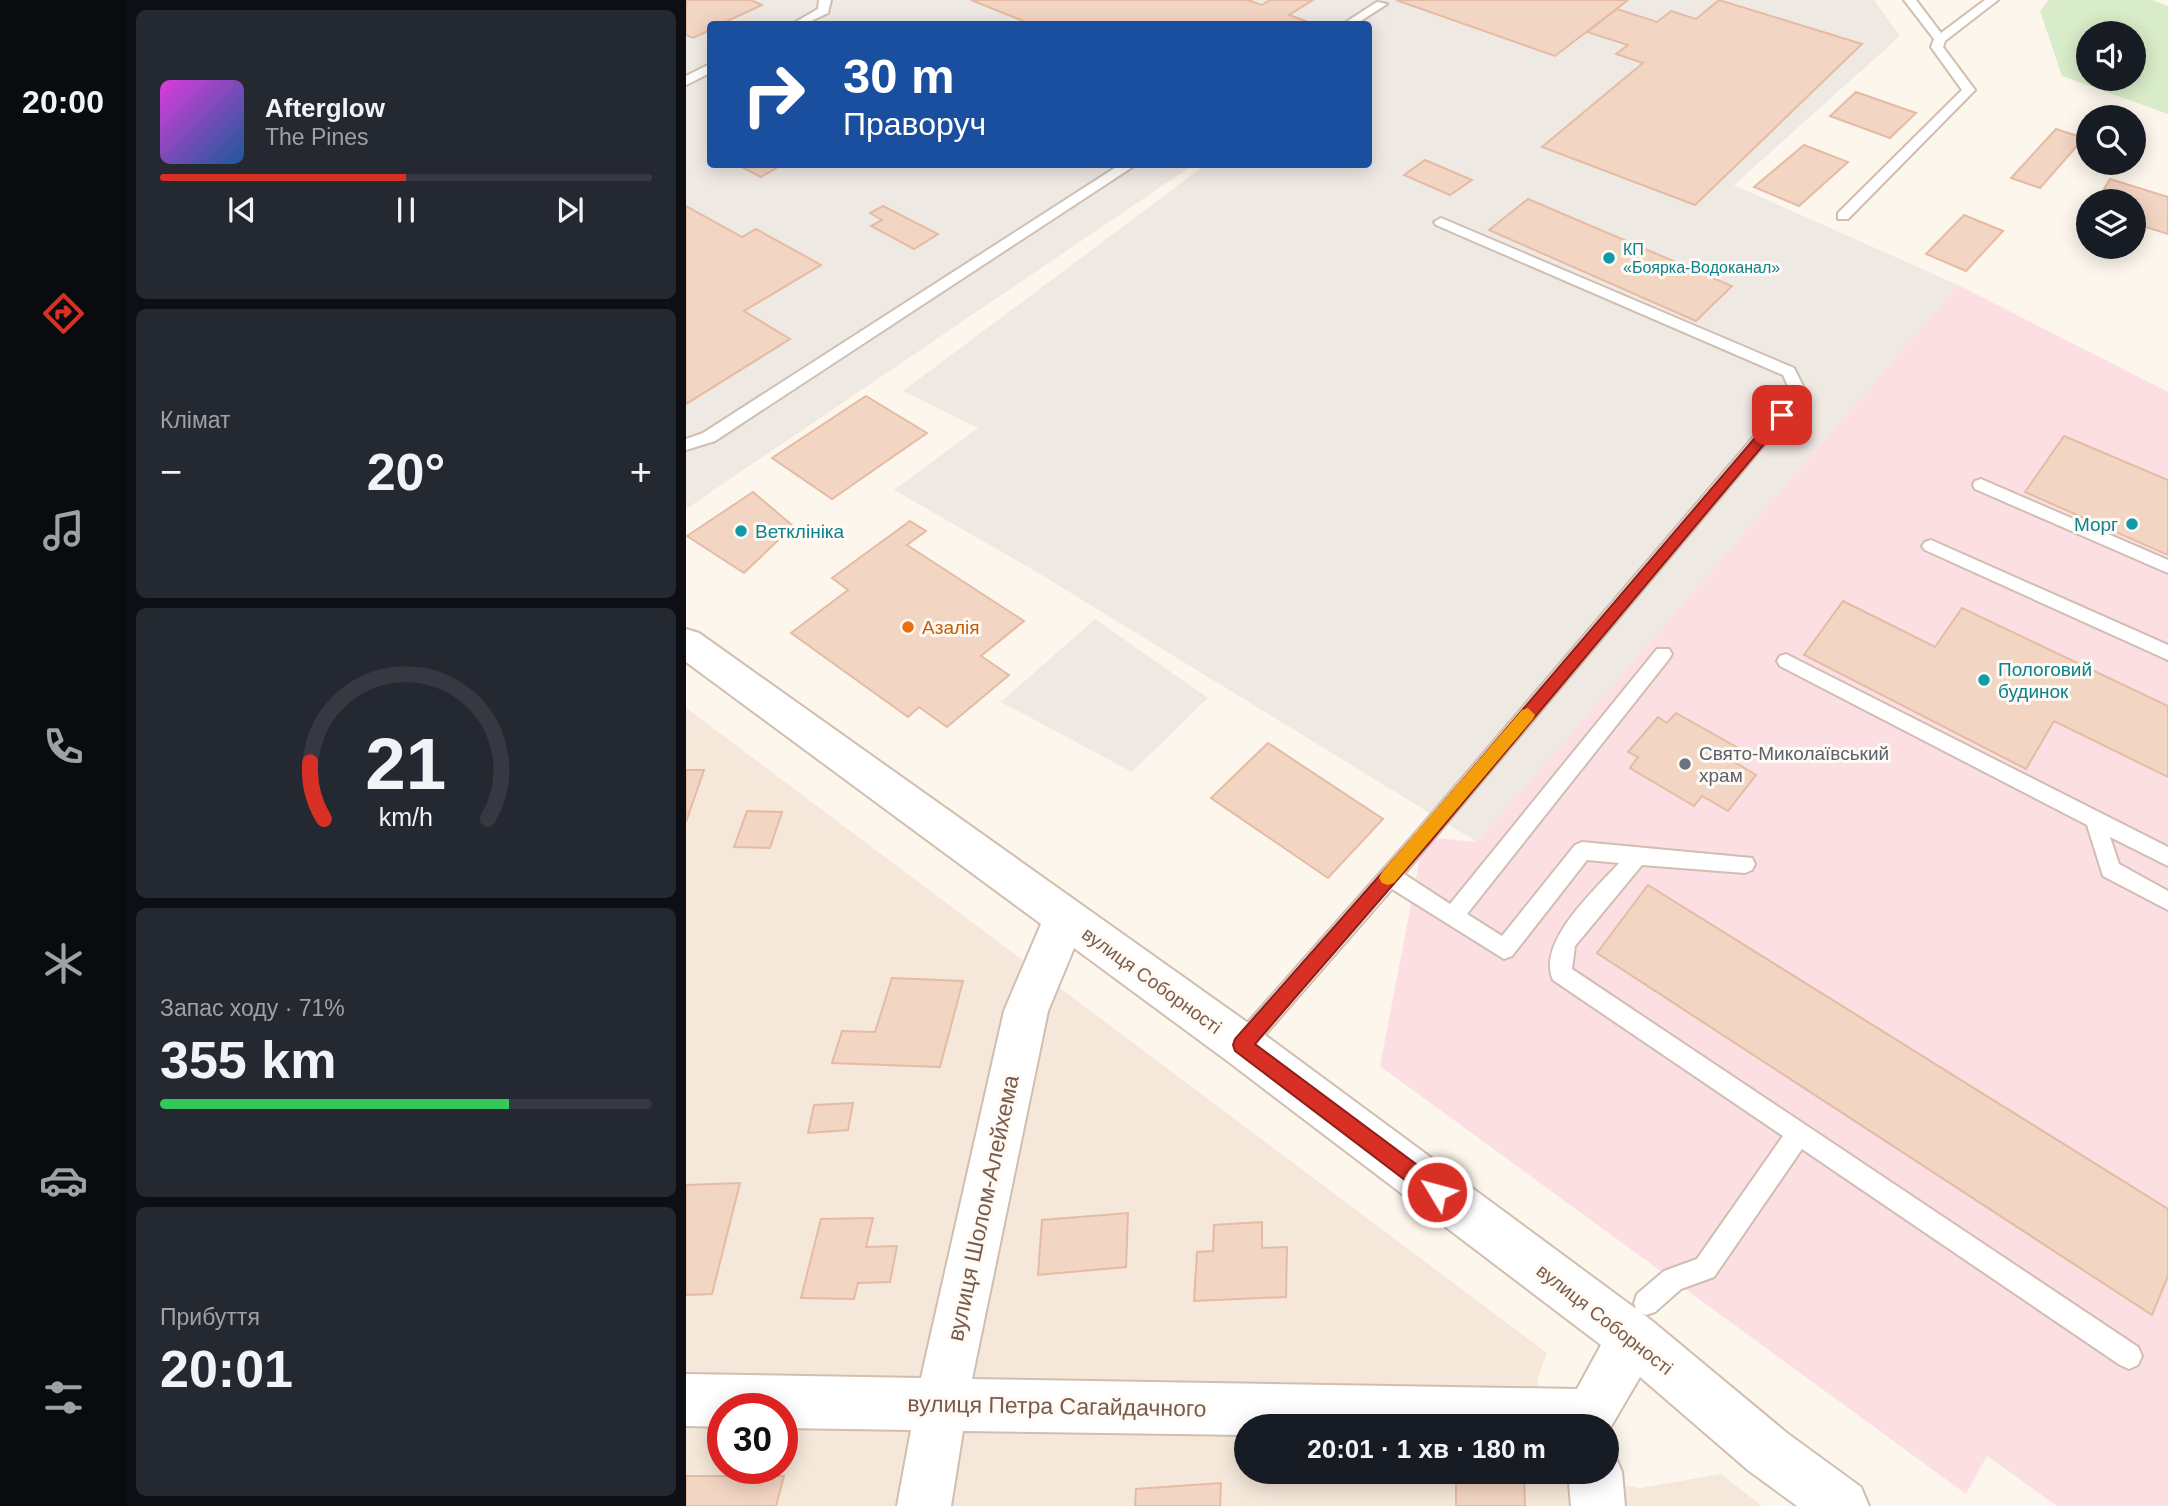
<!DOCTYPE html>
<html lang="uk">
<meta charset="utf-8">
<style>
:root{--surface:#171b24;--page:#242831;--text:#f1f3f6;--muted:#9ea1a6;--line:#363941;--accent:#d93025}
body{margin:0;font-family:Helvetica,sans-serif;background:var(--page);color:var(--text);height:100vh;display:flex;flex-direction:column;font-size:26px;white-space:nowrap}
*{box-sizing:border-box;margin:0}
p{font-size:23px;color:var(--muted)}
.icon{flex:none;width:38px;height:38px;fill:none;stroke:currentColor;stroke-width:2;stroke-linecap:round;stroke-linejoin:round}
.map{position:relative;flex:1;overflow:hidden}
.drawer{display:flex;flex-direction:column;gap:10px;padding:10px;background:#0d0f14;width:560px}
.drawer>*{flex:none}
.hud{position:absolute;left:21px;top:21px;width:665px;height:147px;border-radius:7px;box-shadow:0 4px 18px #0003;background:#1a4fa0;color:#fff;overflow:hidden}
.fabs{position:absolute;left:1390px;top:21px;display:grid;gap:14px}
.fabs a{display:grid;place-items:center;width:70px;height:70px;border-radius:50%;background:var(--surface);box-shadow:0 4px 18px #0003;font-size:35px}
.speed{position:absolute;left:21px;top:1393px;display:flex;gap:14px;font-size:35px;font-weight:700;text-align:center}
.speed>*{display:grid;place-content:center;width:91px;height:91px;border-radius:50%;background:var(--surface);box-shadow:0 4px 18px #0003;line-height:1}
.speed .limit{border:10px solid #d22;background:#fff;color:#111}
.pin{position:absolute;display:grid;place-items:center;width:60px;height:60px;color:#fff;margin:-30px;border-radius:14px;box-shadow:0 4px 10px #0006}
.me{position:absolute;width:77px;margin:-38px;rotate:307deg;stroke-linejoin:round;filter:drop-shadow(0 0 5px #0008)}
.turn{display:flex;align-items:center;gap:24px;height:147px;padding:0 21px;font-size:32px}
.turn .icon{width:91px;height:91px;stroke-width:2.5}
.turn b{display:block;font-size:49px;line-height:60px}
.big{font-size:52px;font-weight:700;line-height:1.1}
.drawer .widget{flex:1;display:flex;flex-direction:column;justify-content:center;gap:10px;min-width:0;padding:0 24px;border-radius:10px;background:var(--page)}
.drawer .dial{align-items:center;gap:0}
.dial svg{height:182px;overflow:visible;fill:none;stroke:var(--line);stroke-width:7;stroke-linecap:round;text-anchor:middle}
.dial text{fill:var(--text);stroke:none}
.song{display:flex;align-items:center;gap:21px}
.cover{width:84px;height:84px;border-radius:10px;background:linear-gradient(135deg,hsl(300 70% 55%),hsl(210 70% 35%))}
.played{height:7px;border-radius:4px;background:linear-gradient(90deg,var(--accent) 50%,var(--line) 50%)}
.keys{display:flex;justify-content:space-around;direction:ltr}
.heat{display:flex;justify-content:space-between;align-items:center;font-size:38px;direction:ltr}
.charge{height:10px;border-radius:5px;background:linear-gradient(90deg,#34c759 71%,var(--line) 0)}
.trip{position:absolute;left:548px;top:1414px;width:385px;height:70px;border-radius:35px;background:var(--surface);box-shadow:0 4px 18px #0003;font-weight:700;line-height:70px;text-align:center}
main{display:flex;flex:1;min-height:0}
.dock{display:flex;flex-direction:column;width:126px;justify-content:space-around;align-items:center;background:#090b0e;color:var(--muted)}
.dock .icon{width:49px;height:49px}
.dock .on{color:var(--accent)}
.dock b{font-size:32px;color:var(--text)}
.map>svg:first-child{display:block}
.residential{fill:#f5e8da;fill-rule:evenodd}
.industrial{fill:#efe9e4}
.medical{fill:#fbdfe3}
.green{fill:#d8ecc9;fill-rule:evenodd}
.building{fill:#f3d5c3;stroke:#e6bba3;stroke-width:2}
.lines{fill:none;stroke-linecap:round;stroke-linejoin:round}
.service-casing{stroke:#d1beb0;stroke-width:4}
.minor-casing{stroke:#d1beb0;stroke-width:4}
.service{fill:#fff;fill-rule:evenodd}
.minor{fill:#fff;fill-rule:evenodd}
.route{fill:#d93025;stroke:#8d1f18;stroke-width:2}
.slow{fill:#f59e0b}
.culture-dot{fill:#0f9aa8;stroke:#fffaf3;stroke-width:2.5}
.food-dot{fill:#e8710a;stroke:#fffaf3;stroke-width:2.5}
.worship-dot{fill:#6b7280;stroke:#fffaf3;stroke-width:2.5}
.labels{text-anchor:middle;stroke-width:6;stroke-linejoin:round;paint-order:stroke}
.far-culture-label{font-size:16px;fill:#0d838f;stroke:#fffaf3;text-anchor:start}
.culture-label{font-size:19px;fill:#0d838f;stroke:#fffaf3;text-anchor:start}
.food-label{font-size:19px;fill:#c56008;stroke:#fffaf3;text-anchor:start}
.worship-label{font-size:19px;fill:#5b616d;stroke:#fffaf3;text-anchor:start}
.street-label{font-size:19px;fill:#7a5c4d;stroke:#fffaf3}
.near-street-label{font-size:23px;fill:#7a5c4d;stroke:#fffaf3}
</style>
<main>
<nav class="dock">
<b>20:00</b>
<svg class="icon on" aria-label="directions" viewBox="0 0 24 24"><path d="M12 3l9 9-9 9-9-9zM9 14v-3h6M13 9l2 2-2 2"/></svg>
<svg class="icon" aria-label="music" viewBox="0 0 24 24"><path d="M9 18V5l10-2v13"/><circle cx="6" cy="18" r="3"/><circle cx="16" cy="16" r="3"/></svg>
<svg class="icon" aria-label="phone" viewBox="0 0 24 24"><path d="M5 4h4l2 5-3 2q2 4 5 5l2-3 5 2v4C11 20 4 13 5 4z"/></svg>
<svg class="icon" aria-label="climate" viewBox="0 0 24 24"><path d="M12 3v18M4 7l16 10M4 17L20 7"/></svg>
<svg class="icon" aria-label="car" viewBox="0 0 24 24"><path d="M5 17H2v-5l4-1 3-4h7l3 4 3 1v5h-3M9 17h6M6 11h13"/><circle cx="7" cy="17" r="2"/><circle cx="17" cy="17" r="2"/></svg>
<svg class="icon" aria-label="filters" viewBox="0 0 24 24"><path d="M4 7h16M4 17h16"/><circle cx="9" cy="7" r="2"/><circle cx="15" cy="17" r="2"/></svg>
</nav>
<section class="drawer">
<div class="widget">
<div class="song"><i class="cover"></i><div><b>Afterglow</b><p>The Pines</p></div></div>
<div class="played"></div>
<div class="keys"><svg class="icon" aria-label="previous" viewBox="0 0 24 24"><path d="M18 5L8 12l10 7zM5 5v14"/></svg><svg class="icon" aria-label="pause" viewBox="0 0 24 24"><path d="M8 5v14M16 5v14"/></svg><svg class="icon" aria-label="next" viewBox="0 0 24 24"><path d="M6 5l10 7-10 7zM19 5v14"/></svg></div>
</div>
<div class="widget"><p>Клімат</p>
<div class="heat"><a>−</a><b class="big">20°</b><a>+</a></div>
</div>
<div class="widget dial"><svg viewBox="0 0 100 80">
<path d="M14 69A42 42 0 1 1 86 69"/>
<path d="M14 69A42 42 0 0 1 8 44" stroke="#d93025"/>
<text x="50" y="56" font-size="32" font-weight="700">21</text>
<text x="50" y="72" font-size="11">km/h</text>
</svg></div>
<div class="widget"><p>Запас ходу · 71%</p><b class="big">355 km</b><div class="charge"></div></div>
<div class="widget"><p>Прибуття</p><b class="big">20:01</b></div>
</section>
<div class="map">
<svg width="1482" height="1506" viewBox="0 0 1482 1506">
<rect width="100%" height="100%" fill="#fdf6ec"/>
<path class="residential" d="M0 708 861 1353 852 1377 847 1426H560V1472H867L954 1488 1035 1474 1076 1506H0ZM37 1409H96V1468H37Z"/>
<g class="industrial">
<polygon points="0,0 1188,0 1214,36 1048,185 1272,285 791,842 349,571 208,490 292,428 217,391 519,165 682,164 682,24 24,24 24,164 507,165 0,509"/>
<polygon points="409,619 522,698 446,772 315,702"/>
</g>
<polygon class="medical" points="1272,285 1482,392 1482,1506 1371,1506 1301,1456 1280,1494 694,1066 738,837 791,842"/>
<path class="green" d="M1363 0H1466L1482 6V114L1376 76 1354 11ZM1402 33H1447V79H1402Z"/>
<g class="building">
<polygon points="0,0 65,0 76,5 35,24 24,24 24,30 7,38 0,35"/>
<polygon points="285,0 566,0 564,1 576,5 584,0 627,0 603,15 628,24 345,24"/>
<polygon points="710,0 942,0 869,56"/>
<polygon points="1033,0 1176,44 1009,205 856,147 957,63 930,54 942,45 901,32 931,9 971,22 985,11 1010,19"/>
<polygon points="1170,92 1230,113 1204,138 1144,116"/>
<polygon points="1370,129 1398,138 1354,188 1325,178"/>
<polygon points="1118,145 1162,162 1113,206 1068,187"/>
<polygon points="739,160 786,180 764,195 718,175"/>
<polygon points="50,164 97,164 75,177"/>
<polygon points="1424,179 1482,197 1482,234 1447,223 1447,201 1411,201"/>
<polygon points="842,199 1046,286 1010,321 803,230"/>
<polygon points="0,206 56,237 70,229 135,265 58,311 104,339 0,404"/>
<polygon points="197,206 252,234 228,249 185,226 196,220 184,213"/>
<polygon points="1278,215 1317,231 1280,271 1240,254"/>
<polygon points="180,396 241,433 146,499 86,458"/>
<polygon points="1378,436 1482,480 1482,555 1339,492"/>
<polygon points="67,492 107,526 58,573 1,536"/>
<polygon points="224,521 240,531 221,545 338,621 295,656 323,675 261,727 233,707 222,717 105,633 162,590 146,578"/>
<polygon points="1157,601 1249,647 1276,608 1482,706 1482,777 1368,721 1340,769 1118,655"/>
<polygon points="990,713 1054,749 1045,760 1070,775 1042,811 1016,796 1008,806 944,768 952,757 942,752 972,717 981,723"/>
<polygon points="582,743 697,819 642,878 525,798"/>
<polygon points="0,770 18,770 0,822"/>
<polygon points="61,811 96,812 84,848 48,847"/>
<polygon points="962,885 1482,1209 1482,1276 1466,1315 911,953"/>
<polygon points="206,978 277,981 254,1067 146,1063 156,1031 189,1032"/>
<polygon points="167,1103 162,1130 122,1133 128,1105"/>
<polygon points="54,1183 26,1294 0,1295 0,1185"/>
<polygon points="442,1213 440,1267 352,1275 356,1220"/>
<polygon points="187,1218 180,1247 211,1246 204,1282 172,1283 168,1299 115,1298 135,1219"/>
<polygon points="576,1222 576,1248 601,1247 600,1297 508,1301 511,1252 527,1251 528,1225"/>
<polygon points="770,1473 838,1473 839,1506 770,1506"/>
<polygon points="0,1476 98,1476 90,1506 0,1506"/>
<polygon points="535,1483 534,1506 449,1506 450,1489"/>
</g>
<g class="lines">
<g class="service-casing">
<g id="service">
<polygon points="133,0 145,0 142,13 119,24 106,24 132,9"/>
<polygon points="1218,0 1230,0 1255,33 1299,0 1312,0 1259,41 1257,47 1289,90 1162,219 1152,219 1152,213 1276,90 1245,47 1248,39"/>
<polygon points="691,2 701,4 670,24 657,24"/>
<polygon points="24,64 24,73 0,85 0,76"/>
<polygon points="435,164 451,164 29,441 0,450 0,439 17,433"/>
<path d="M755 218 1108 368 1121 394 718 874 764 904 971 649H983L986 654 983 659 781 914 816 936 889 845 896 842 1066 858 1069 864 1066 870 1059 873 956 865 889 946 886 969 1452 1347 1456 1356 1452 1365 1443 1369 1434 1365 1116 1149 1028 1277 995 1289 969 1312 960 1315 951 1312 948 1303 951 1294 978 1271 1011 1259 1097 1136 867 980C850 942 910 889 933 863L901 860 826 956 818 959 706 889 564 1052 556 1056 548 1052 545 1045 548 1038 731 831 1105 393 1097 375 750 225 748 222Z"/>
<polygon points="1295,479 1482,560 1482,573 1289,489 1287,485 1289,481"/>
<polygon points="1245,540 1482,645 1482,660 1239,550 1236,546 1239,542"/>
<polygon points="1100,654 1482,847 1482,866 1424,837 1433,864 1482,891 1482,910 1417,876 1401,825 1094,666 1091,661 1094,656"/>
</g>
</g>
<g class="minor-casing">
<g id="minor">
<path d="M0 629 13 633 572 1030 965 1320 1101 1433 1175 1487 1183 1506H1111L1063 1471 954 1377 920 1435V1426H560V1435L277 1431 265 1506H211L225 1430 96 1428V1409H37V1427L0 1426V1374L235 1378 318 1011 355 924 0 662ZM388 948 540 1060 915 1345 891 1389 286 1379 362 1011Z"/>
<polygon points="920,1450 928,1453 936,1472 939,1506 885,1506 882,1472 920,1472"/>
</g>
</g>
<use href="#service" class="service"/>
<use href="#minor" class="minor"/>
</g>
<polygon class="route" points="1096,411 1100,412 1100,418 744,842 569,1044 758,1185 761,1192 758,1199 751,1201 744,1199 549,1051 547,1045 549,1039 732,832 1091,412"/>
<polygon class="slow" points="842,708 849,715 847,719 708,883 702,885 696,883 693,878 696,872 836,710"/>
<g class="culture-dot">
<circle cx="923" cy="258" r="7"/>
<circle cx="1446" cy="524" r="7"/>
<circle cx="55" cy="531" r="7"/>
<circle cx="1298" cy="680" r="7"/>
</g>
<circle class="food-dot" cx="222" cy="627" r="7"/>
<circle class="worship-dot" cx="999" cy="764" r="7"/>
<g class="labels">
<g class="far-culture-label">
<text x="937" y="255">КП<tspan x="937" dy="18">«Боярка-Водоканал»</tspan></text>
</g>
<g class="culture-label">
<text x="1432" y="531" text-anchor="end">Морг</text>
<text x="69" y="538">Ветклініка</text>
<text x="1312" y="676">Пологовий<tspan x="1312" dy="22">будинок</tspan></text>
</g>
<g class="food-label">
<text x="236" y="634">Азалія</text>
</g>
<g class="worship-label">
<text x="1013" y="760">Свято-Миколаївський<tspan x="1013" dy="22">храм</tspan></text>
</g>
<g class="street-label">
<text transform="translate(466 980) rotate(36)" y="7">вулиця Соборності</text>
<text transform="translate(919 1319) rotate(38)" y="7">вулиця Соборності</text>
</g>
<g class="near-street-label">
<text transform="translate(297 1208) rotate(-78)" y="8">вулиця Шолом-Алейхема</text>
<text transform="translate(371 1406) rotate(1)" y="8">вулиця Петра Сагайдачного</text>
</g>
</g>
</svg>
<div class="fabs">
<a><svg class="icon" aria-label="sound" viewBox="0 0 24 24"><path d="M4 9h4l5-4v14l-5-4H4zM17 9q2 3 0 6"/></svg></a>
<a><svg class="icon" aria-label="search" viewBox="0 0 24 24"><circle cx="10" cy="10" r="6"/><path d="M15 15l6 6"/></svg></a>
<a><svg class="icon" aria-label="layers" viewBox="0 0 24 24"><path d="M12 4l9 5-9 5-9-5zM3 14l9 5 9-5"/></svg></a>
</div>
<div class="speed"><div class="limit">30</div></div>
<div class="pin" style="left:1096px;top:415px;background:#d93025"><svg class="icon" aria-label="arrive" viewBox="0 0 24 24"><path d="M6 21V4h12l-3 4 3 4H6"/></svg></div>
<svg class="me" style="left:751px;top:1192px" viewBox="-20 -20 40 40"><circle r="17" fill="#d93025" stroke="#fff" stroke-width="3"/><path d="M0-11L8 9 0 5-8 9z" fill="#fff"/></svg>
<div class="trip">20:01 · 1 хв · 180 m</div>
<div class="hud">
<div class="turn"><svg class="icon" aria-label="right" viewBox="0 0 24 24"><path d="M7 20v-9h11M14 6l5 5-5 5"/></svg><div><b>30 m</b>Праворуч</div></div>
</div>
</div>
</main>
